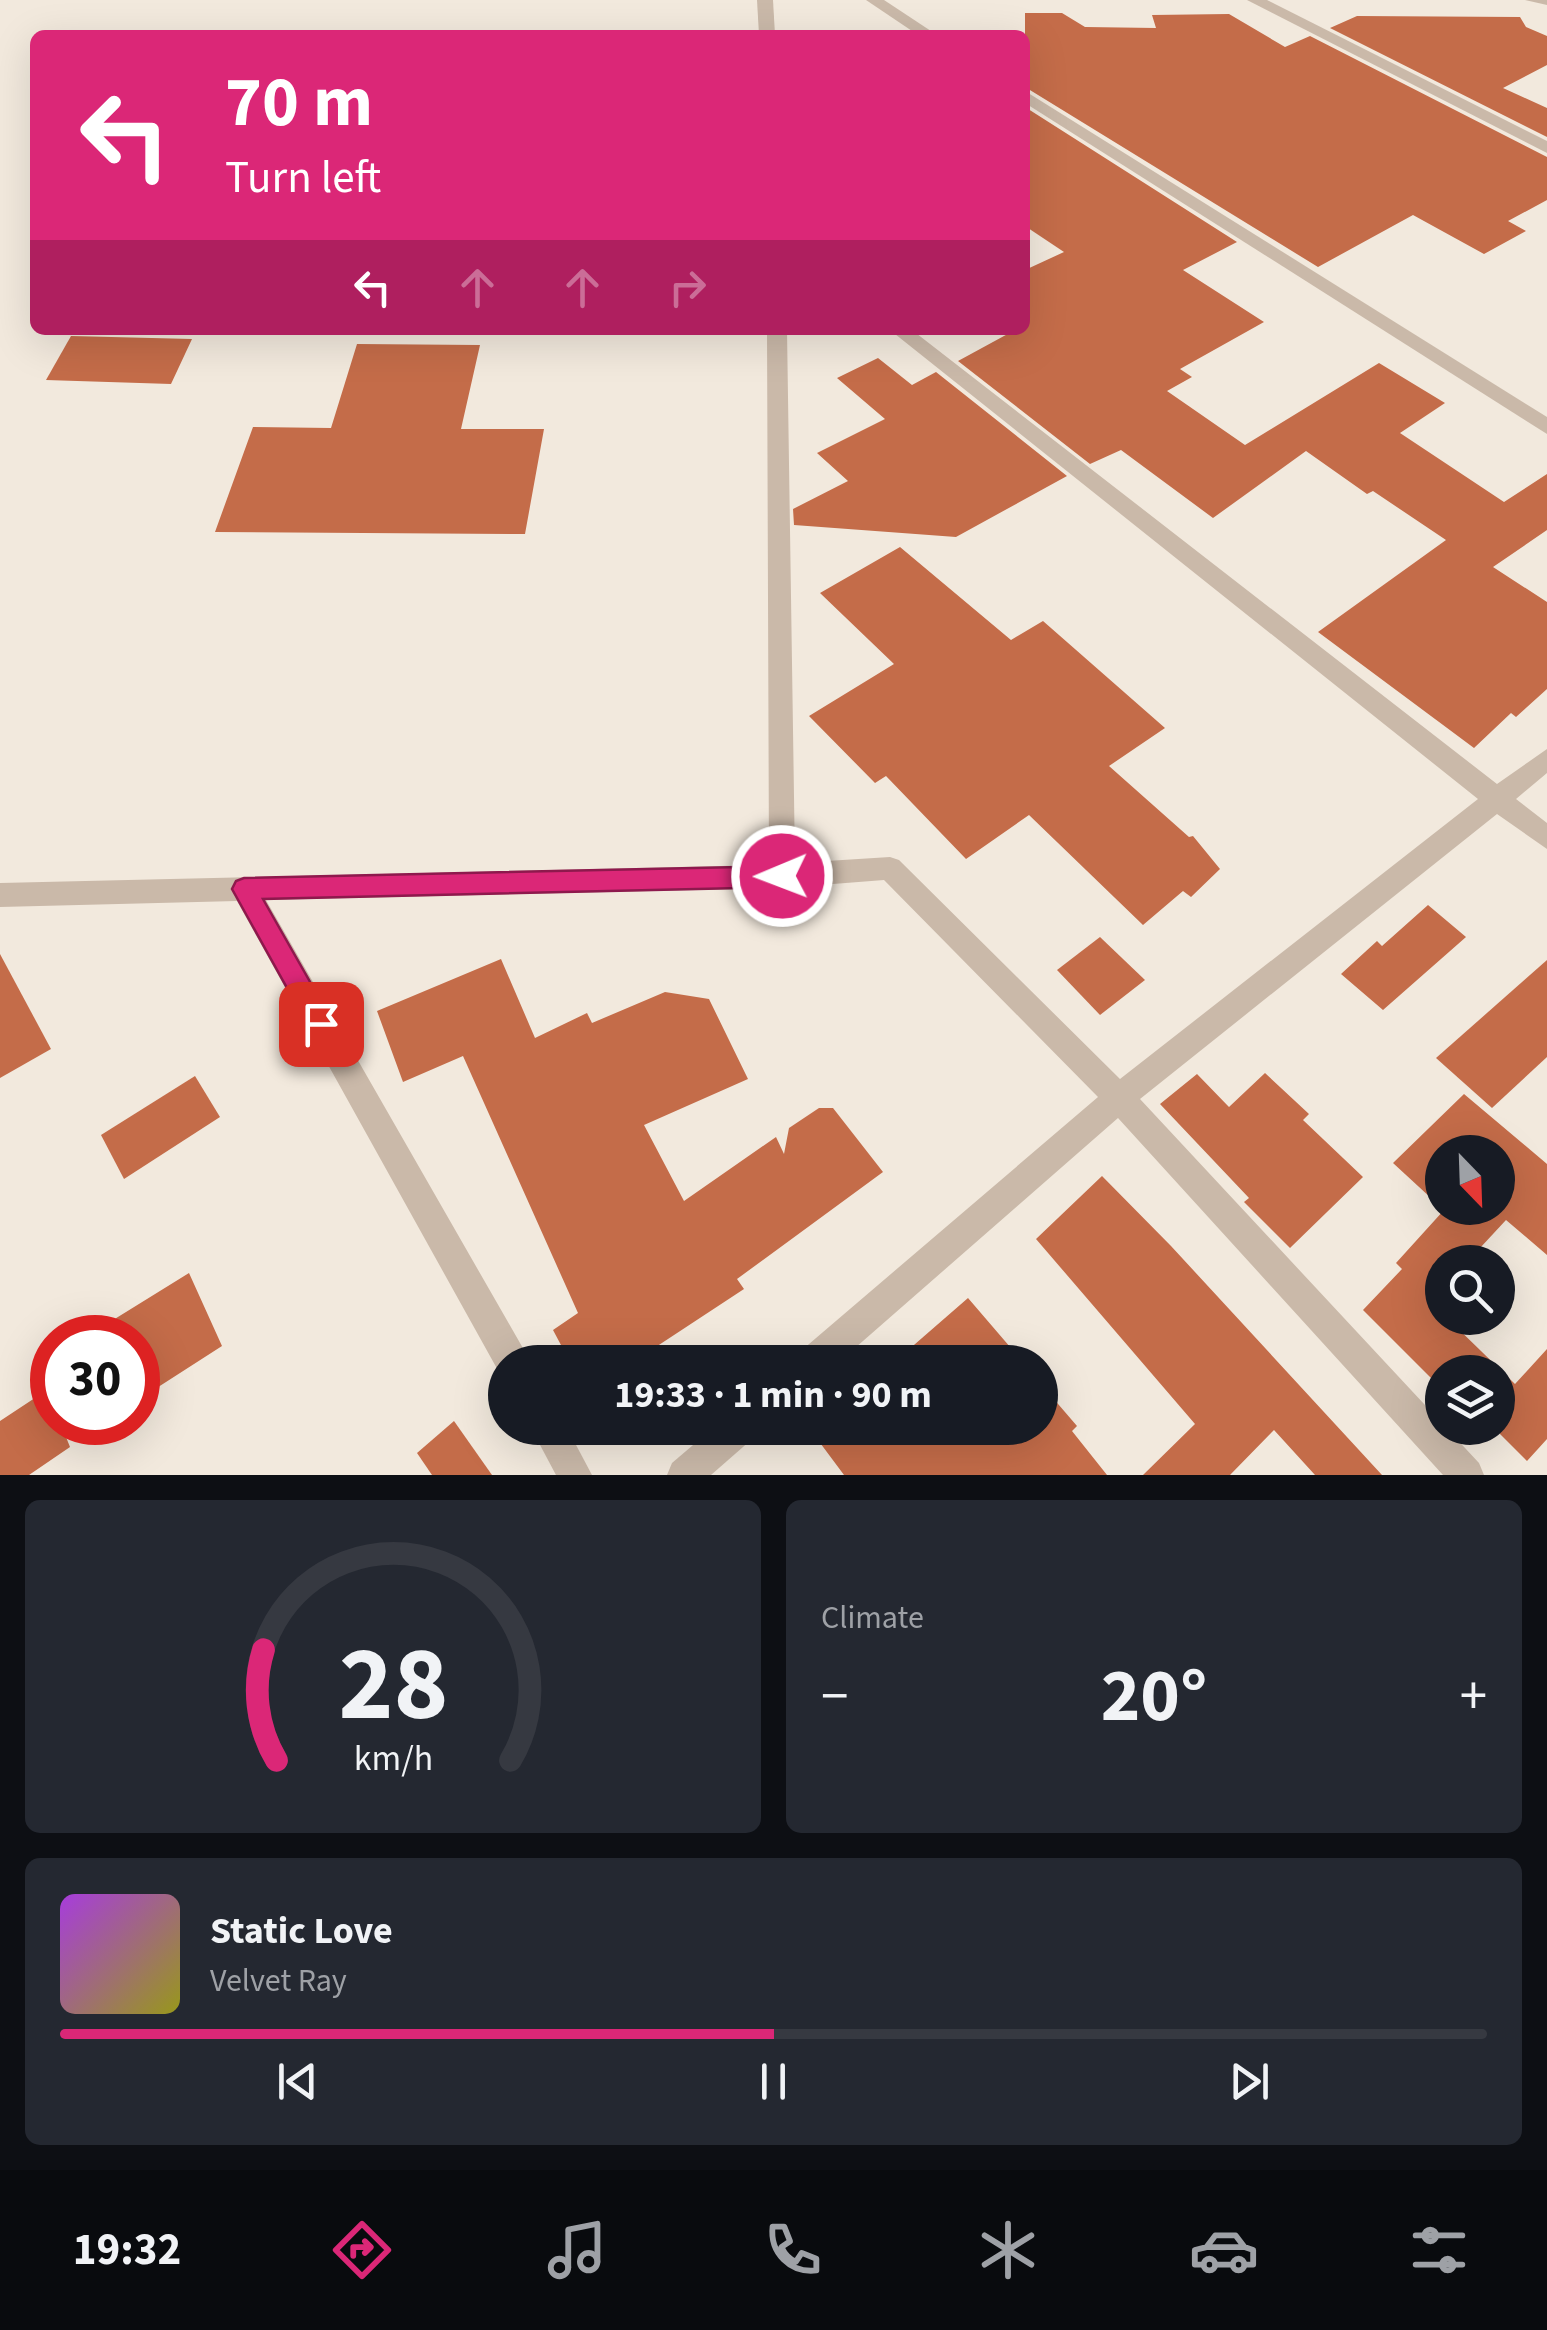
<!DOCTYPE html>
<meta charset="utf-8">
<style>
:root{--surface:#171b24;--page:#242831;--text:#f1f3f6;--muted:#9ea1a6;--line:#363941;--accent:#db2777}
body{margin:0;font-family:"Source Sans 3",sans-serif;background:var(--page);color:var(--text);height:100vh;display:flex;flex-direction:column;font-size:38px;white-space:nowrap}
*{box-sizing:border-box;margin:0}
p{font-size:32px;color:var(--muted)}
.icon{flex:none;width:55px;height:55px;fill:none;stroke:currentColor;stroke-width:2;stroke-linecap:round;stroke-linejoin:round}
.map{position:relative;height:1475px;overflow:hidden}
.drawer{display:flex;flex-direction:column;gap:25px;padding:25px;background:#0d0f14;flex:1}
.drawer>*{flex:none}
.hud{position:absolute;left:30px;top:30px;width:1000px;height:305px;border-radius:15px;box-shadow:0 10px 40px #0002;background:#db2777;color:#fff;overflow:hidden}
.needle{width:65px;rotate:157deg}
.buttons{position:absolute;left:1425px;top:1135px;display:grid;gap:20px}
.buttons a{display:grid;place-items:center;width:90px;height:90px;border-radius:50%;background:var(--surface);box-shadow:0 10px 40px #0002;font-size:50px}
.speed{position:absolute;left:30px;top:1315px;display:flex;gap:20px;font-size:50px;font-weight:700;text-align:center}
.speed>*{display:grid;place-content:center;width:130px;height:130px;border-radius:50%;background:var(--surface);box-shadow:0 10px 40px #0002;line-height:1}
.speed .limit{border:15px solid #d22;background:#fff;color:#111}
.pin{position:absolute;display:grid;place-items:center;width:85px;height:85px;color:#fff;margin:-42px;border-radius:20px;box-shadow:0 5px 15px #0006}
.me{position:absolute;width:110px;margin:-55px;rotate:269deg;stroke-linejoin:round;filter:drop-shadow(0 0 8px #0008)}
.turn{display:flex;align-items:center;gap:35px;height:210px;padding:0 30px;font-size:45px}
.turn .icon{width:130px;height:130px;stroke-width:2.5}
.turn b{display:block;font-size:70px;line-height:85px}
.lanes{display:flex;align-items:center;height:95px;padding:0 30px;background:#0003;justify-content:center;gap:50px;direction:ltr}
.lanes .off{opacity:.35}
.big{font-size:75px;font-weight:700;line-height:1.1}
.drawer .tile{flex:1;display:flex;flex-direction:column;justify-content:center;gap:15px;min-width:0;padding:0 35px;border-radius:15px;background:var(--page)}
.drawer .dial{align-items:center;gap:0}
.dial svg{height:260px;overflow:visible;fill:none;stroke:var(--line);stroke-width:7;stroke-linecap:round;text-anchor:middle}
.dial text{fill:var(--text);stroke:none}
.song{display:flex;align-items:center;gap:30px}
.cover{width:120px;height:120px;border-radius:15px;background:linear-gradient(135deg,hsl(280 70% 55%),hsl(60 70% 35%))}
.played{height:10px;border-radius:5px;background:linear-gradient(90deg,var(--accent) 50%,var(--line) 50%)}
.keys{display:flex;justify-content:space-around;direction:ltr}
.heat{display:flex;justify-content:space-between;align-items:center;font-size:55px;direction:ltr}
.drawer .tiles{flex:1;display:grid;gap:25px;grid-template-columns:1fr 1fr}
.tile:last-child{grid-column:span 2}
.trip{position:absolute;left:488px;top:1345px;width:570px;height:100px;border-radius:50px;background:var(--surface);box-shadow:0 10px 40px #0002;font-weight:700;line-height:100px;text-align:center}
.tabs{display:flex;height:160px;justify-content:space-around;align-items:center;background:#090b0e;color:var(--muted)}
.tabs .icon{width:70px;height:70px}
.tabs .active{color:var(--accent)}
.tabs b{font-size:45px;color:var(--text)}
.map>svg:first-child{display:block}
.building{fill:#c46c49;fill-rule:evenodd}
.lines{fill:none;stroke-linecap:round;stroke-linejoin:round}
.minor{fill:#cab9a9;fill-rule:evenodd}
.route{fill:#db2777;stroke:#8e194d;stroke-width:2.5}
</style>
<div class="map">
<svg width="1547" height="1475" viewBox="0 0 1547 1475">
<rect width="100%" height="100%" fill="#f2e9dd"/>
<g class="building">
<polygon points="1025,13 1062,13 1085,27 1156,28 1152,15 1229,14 1285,47 1310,36 1547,157 1547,200 1508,221 1526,231 1484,254 1413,215 1318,267 1025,87"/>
<polygon points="1357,16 1520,17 1526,27 1547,36 1547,65 1503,88 1547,108 1547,137 1330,28"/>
<polygon points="1025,107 1237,242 1183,270 1264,322 1180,369 1192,377 1167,391 1245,445 1379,363 1445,403 1400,433 1504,502 1547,474 1547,530 1493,567 1547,602 1547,689 1516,717 1511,713 1474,748 1318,632 1446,540 1373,491 1367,494 1306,451 1213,518 1121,450 1090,464 958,361 1015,330 1025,330 1025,270 1064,252 1025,226"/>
<polygon points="71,336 192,339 171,384 46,380"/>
<polygon points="357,344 480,345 461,429 544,429 525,534 215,532 253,427 331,428"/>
<polygon points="878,358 912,385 936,372 1067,476 956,537 794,525 793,509 848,481 817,453 885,419 837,378"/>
<polygon points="900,547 1011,640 1043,621 1165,728 1109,766 1189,837 1193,836 1220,869 1191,897 1183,891 1143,925 1029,815 966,859 886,776 875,783 809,716 894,664 820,593"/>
<polygon points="1428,905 1466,937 1383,1010 1341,974 1377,941 1382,946"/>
<polygon points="1100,937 1145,980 1100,1015 1057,970"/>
<polygon points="0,954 51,1049 0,1078"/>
<polygon points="501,959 535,1038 587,1013 592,1023 665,992 709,999 748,1079 644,1125 684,1201 776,1137 784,1154 789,1128 819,1108 833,1108 883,1172 737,1279 744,1289 633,1362 570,1362 553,1330 578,1313 463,1056 403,1082 377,1011"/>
<polygon points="1547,960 1547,1057 1492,1108 1436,1058"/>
<polygon points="1265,1073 1309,1114 1303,1120 1363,1177 1290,1248 1244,1202 1249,1198 1160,1104 1197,1074 1229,1107"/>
<polygon points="195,1076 220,1117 124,1179 101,1135"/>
<path d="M1464 1094 1547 1164V1255L1506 1220 1467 1262H1442V1289L1431 1301 1442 1318H1447L1515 1384 1547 1349V1439L1527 1461 1494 1428H1498V1372H1442V1389L1363 1310 1402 1269 1396 1263 1444 1210 1393 1163ZM1442 1152H1498V1208H1442Z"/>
<polygon points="1102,1176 1171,1246 1382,1475 1315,1475 1274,1430 1230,1475 1143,1475 1195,1424 1036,1239"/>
<polygon points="189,1273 222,1346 138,1400 138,1338 84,1338"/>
<polygon points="968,1298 1023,1362 874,1362 891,1348 899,1358"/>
<polygon points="1040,1383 1077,1426 1072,1431 1107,1475 844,1475 809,1428 1040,1428"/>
<polygon points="47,1390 52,1403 52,1422 60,1422 70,1447 29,1475 0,1475 0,1421"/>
<polygon points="454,1421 492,1475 432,1475 417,1453"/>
</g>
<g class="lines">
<g class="minor">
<polygon points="757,0 773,0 775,35 759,35"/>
<polygon points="866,0 884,0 937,35 918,35"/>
<polygon points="1247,0 1267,0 1547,141 1547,153"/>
<polygon points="1525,0 1547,0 1547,5"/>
<polygon points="1025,91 1547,417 1547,434 1025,103"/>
<polygon points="767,330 787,330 795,863 890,857 899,860 1120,1079 1478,799 890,330 912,330 1497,784 1547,749 1547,773 1516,799 1547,823 1547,849 1497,814 1140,1099 1479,1463 1484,1475 1443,1475 1118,1118 839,1362 797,1362 802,1350 1098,1097 884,880 782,888 266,900 524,1350 529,1362 505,1362 505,1376 500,1374 237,901 0,907 0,883 769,865"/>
<polygon points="531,1428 567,1428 592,1475 556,1475"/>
<polygon points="713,1428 756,1428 751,1440 711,1475 667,1475 672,1463"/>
</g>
</g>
<polygon class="route" points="782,866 791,869 794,876 791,884 782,887 263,899 334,1024 330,1033 321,1036 312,1033 232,889 236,881 244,878"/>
</svg>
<div class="buttons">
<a><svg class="needle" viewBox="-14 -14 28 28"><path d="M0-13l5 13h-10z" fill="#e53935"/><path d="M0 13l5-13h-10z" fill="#9ea1a6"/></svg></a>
<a><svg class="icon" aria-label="search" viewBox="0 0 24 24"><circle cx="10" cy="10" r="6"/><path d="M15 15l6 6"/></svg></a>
<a><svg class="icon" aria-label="layers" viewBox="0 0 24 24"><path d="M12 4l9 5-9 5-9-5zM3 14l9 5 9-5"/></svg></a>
</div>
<div class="speed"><div class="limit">30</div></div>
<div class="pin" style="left:321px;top:1024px;background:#d93025"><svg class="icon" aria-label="arrive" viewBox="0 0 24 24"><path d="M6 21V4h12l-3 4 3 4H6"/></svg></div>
<svg class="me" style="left:782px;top:876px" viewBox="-20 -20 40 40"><circle r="17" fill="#db2777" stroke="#fff" stroke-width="3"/><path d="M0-11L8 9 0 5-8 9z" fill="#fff"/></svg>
<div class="trip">19:33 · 1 min · 90 m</div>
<div class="hud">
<div class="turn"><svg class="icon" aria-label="left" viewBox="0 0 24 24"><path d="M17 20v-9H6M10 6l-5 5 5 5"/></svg><div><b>70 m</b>Turn left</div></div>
<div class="lanes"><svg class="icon" aria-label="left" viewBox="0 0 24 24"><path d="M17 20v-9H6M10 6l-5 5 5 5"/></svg><svg class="icon off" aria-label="ahead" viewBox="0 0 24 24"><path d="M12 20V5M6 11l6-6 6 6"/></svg><svg class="icon off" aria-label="ahead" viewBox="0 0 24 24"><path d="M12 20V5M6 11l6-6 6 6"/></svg><svg class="icon off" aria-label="right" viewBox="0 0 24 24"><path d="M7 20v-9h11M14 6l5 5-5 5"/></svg></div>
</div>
</div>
<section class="drawer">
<div class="tiles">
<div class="tile dial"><svg viewBox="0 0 100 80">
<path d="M14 69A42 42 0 1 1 86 69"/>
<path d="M14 69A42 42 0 0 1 10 35" stroke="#db2777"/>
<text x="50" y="56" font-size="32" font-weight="700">28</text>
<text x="50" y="72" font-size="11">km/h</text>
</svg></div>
<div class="tile"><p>Climate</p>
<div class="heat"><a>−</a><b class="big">20°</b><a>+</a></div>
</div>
<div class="tile">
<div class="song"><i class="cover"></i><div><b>Static Love</b><p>Velvet Ray</p></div></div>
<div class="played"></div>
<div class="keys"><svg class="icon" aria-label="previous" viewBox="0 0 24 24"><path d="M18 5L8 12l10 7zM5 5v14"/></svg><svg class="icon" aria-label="pause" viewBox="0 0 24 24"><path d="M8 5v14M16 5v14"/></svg><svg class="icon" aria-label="next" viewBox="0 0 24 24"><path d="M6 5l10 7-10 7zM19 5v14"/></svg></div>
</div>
</div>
</section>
<nav class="tabs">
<b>19:32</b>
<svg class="icon active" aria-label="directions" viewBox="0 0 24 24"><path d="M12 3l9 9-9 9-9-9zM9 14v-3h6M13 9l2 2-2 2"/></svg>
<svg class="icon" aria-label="music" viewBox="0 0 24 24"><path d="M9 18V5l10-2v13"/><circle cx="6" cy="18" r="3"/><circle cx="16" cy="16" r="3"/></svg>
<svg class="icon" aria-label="phone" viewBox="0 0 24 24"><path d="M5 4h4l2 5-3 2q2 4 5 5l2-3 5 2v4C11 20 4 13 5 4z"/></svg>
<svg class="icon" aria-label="climate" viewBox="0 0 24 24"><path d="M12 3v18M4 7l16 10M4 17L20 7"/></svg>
<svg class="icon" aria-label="car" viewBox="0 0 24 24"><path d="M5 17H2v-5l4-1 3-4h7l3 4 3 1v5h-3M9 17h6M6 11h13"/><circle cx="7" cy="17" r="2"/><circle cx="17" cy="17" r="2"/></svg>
<svg class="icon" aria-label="filters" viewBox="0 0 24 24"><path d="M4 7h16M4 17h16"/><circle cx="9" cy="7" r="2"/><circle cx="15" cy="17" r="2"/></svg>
</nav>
